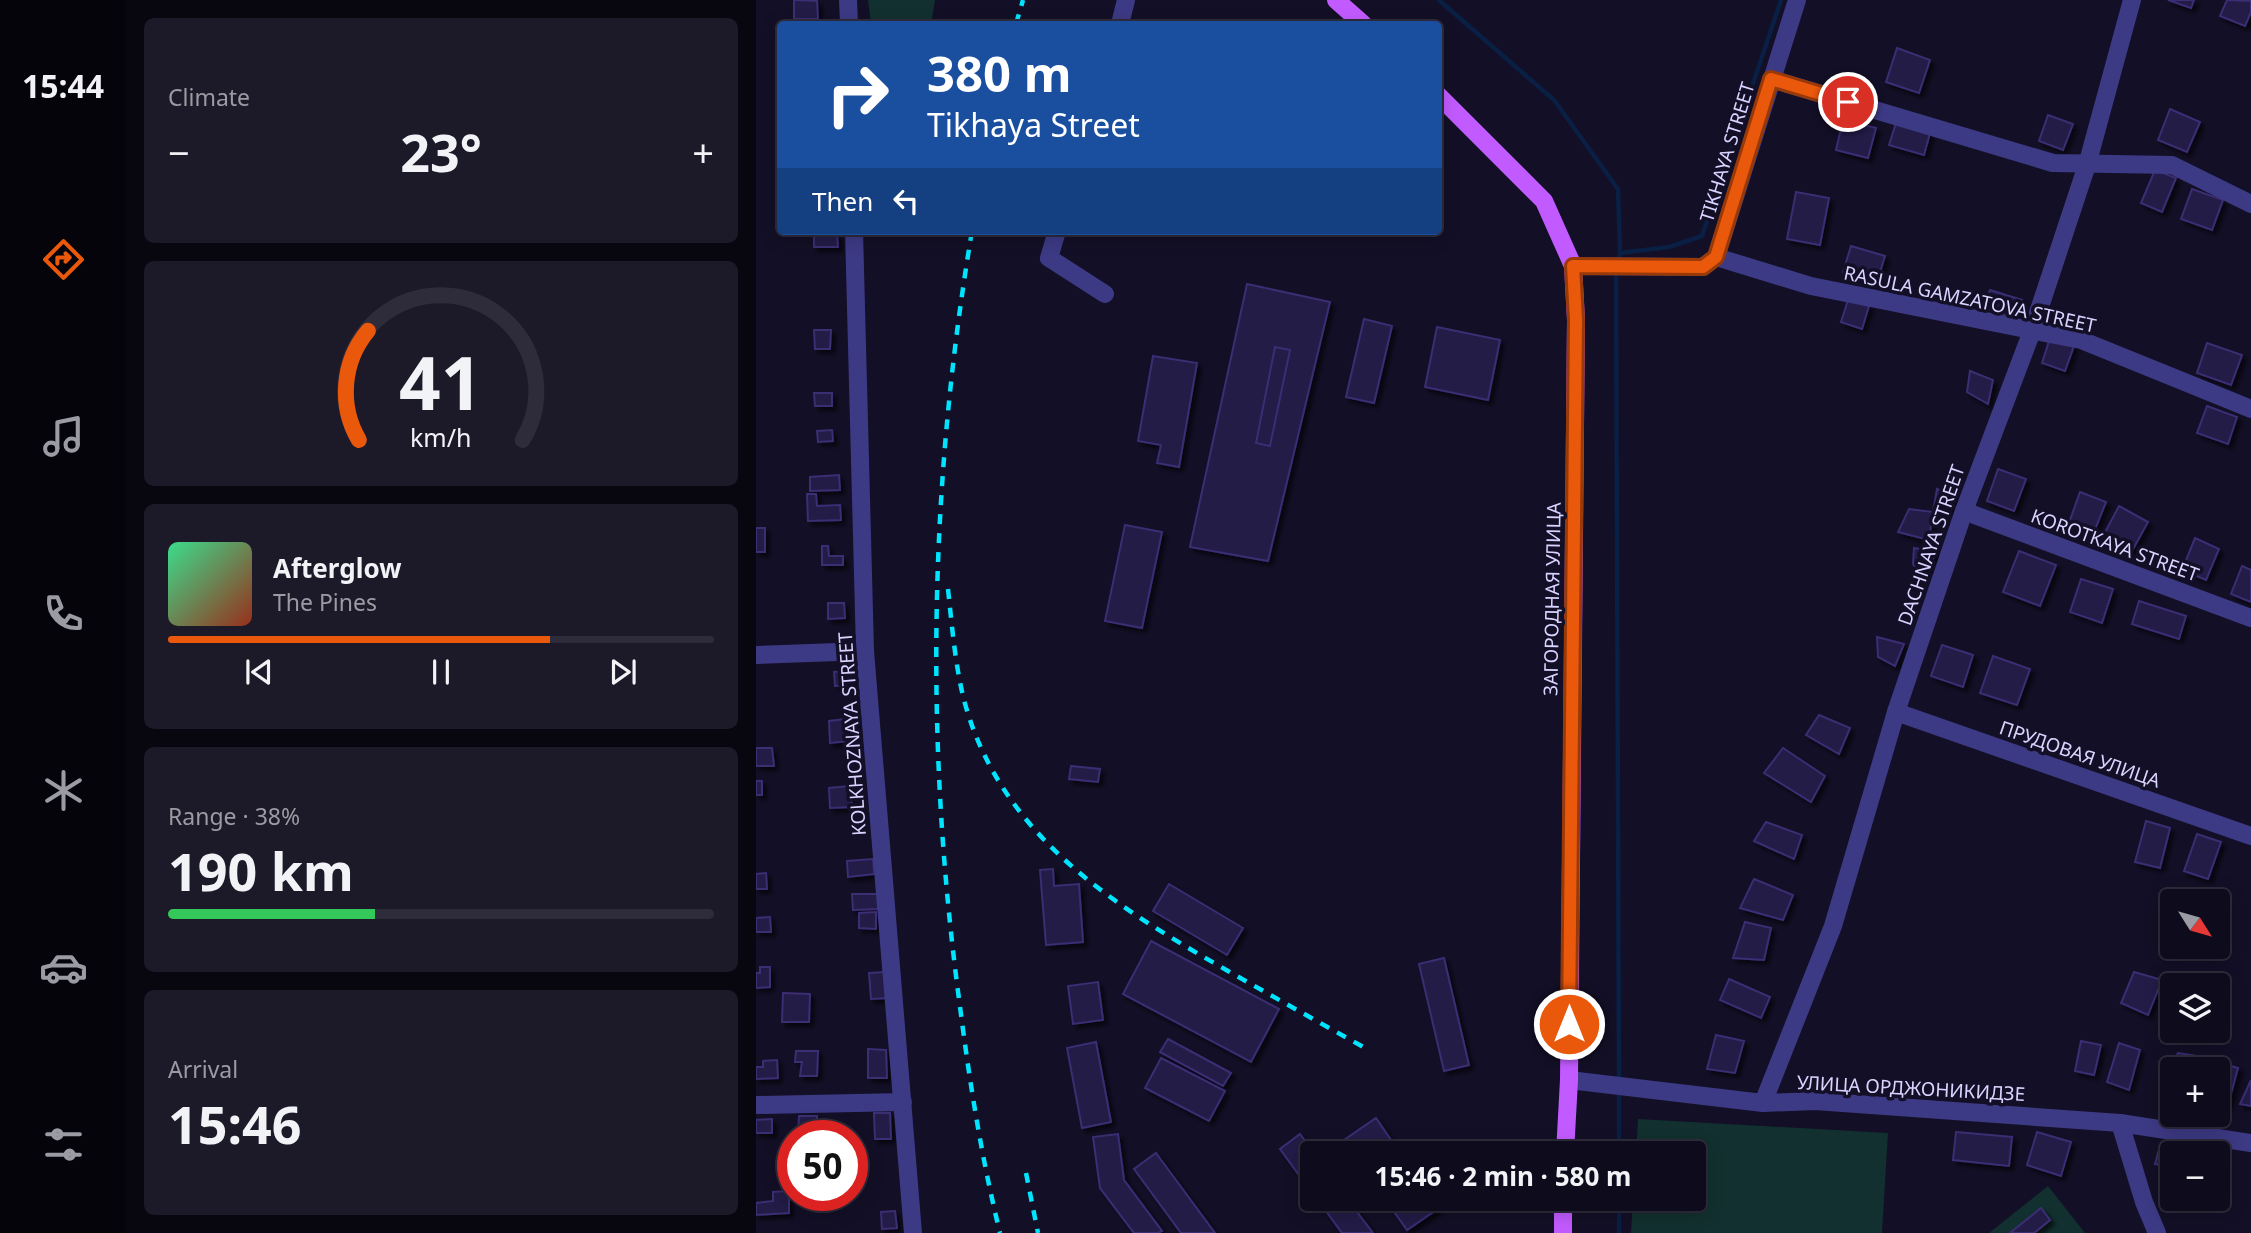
<!DOCTYPE html>
<meta charset="utf-8">
<style>
:root{--surface:#0e0b1c;--page:#1c1929;--text:#f1f3f6;--muted:#9b9ba3;--line:#2e2b3b;--accent:#ea580c}
body{margin:0;font-family:"Noto Sans",sans-serif;background:var(--page);color:var(--text);height:100vh;display:flex;flex-direction:column;font-size:26px;white-space:nowrap}
*{box-sizing:border-box;margin:0}
p{font-size:23px;color:var(--muted)}
.icon{flex:none;width:38px;height:38px;fill:none;stroke:currentColor;stroke-width:2;stroke-linecap:round;stroke-linejoin:round}
.map{position:relative;flex:1;overflow:hidden}
.side{display:flex;flex-direction:column;gap:18px;padding:18px;background:#08060f;width:630px}
.side>*{flex:none}
.hud{position:absolute;left:21px;top:21px;width:665px;height:214px;border-radius:7px;box-shadow:0 4px 18px #0003,0 0 0 2px var(--line);background:#1a4fa0;color:#fff;overflow:hidden}
.needle{width:46px;rotate:127deg}
.controls{position:absolute;left:1404px;top:889px;display:grid;gap:14px}
.controls a{display:grid;place-items:center;width:70px;height:70px;border-radius:7px;background:var(--surface);box-shadow:0 4px 18px #0003,0 0 0 2px var(--line);font-size:35px}
.speed{position:absolute;left:21px;top:1120px;display:flex;gap:14px;font-size:35px;font-weight:700;text-align:center}
.speed>*{display:grid;place-content:center;width:91px;height:91px;border-radius:50%;background:var(--surface);box-shadow:0 4px 18px #0003,0 0 0 2px var(--line);line-height:1}
.speed .limit{border:10px solid #d22;background:#fff;color:#111}
.pin{position:absolute;display:grid;place-items:center;width:60px;height:60px;color:#fff;margin:-30px;border:4px solid #fff;border-radius:50%;box-shadow:0 2px 7px #0007}
.me{position:absolute;width:77px;margin:-38px;rotate:0deg;stroke-linejoin:round;filter:drop-shadow(0 0 5px #0008)}
.turn{display:flex;align-items:center;gap:24px;height:147px;padding:0 35px;font-size:32px}
.turn .icon{width:91px;height:91px;stroke-width:2.5}
.turn b{display:block;font-size:49px;line-height:60px}
.then{display:flex;align-items:center;height:66px;padding:0 35px;background:#0003;gap:14px;font-size:26px}
.big{font-size:52px;font-weight:700;line-height:1.1}
.side .widget{flex:1;display:flex;flex-direction:column;justify-content:center;gap:10px;min-width:0;padding:0 24px;border-radius:10px;background:var(--page)}
.side .dial{align-items:center;gap:0}
.dial svg{height:182px;overflow:visible;fill:none;stroke:var(--line);stroke-width:7;stroke-linecap:round;text-anchor:middle}
.dial text{fill:var(--text);stroke:none}
.song{display:flex;align-items:center;gap:21px}
.cover{width:84px;height:84px;border-radius:10px;background:linear-gradient(135deg,hsl(150 70% 55%),hsl(10 70% 35%))}
.played{height:7px;border-radius:4px;background:linear-gradient(90deg,var(--accent) 70%,var(--line) 70%)}
.keys{display:flex;justify-content:space-around;direction:ltr}
.heat{display:flex;justify-content:space-between;align-items:center;font-size:38px;direction:ltr}
.charge{height:10px;border-radius:5px;background:linear-gradient(90deg,#34c759 38%,var(--line) 0)}
.trip{position:absolute;left:544px;top:1141px;width:406px;height:70px;border-radius:7px;background:var(--surface);box-shadow:0 4px 18px #0003,0 0 0 2px var(--line);font-weight:700;line-height:70px;text-align:center}
main{display:flex;flex:1;min-height:0}
.tab-bar{display:flex;flex-direction:column;width:126px;justify-content:space-around;align-items:center;background:#06040b;color:var(--muted)}
.tab-bar .icon{width:49px;height:49px}
.tab-bar .current{color:var(--accent)}
.tab-bar b{font-size:32px;color:var(--text)}
.map>svg:first-child{display:block}
.garden{fill:#12302f}
.lines{fill:none;stroke-linecap:round;stroke-linejoin:round}
.stream{stroke:#0a1f44;stroke-width:4.5}
.building{fill:#241b47;stroke:#3b2d73;stroke-width:2;filter:url(#shadow)}
.minor{stroke:#3d3a85;stroke-width:18}
.major{stroke:#c25bff;stroke-width:18}
.rail{stroke:#00e5ff;stroke-width:4.5;stroke-dasharray:10 9;stroke-linecap:butt}
.route-casing{stroke:#983908;stroke-width:18}
.route{stroke:#ea580c;stroke-width:12}
.labels{text-anchor:middle;stroke-width:7;stroke-linejoin:round;paint-order:stroke}
.street-label{font-size:19px;fill:#d9d4ff;stroke:#130f26}
</style>
<main>
<nav class="tab-bar">
<b>15:44</b>
<svg class="icon current" aria-label="directions" viewBox="0 0 24 24"><path d="M12 3l9 9-9 9-9-9zM9 14v-3h6M13 9l2 2-2 2"/></svg>
<svg class="icon" aria-label="music" viewBox="0 0 24 24"><path d="M9 18V5l10-2v13"/><circle cx="6" cy="18" r="3"/><circle cx="16" cy="16" r="3"/></svg>
<svg class="icon" aria-label="phone" viewBox="0 0 24 24"><path d="M5 4h4l2 5-3 2q2 4 5 5l2-3 5 2v4C11 20 4 13 5 4z"/></svg>
<svg class="icon" aria-label="climate" viewBox="0 0 24 24"><path d="M12 3v18M4 7l16 10M4 17L20 7"/></svg>
<svg class="icon" aria-label="car" viewBox="0 0 24 24"><path d="M5 17H2v-5l4-1 3-4h7l3 4 3 1v5h-3M9 17h6M6 11h13"/><circle cx="7" cy="17" r="2"/><circle cx="17" cy="17" r="2"/></svg>
<svg class="icon" aria-label="filters" viewBox="0 0 24 24"><path d="M4 7h16M4 17h16"/><circle cx="9" cy="7" r="2"/><circle cx="15" cy="17" r="2"/></svg>
</nav>
<section class="side">
<div class="widget"><p>Climate</p>
<div class="heat"><a>−</a><b class="big">23°</b><a>+</a></div>
</div>
<div class="widget dial"><svg viewBox="0 0 100 80">
<path d="M14 69A42 42 0 1 1 86 69"/>
<path d="M14 69A42 42 0 0 1 18 21" stroke="#ea580c"/>
<text x="50" y="56" font-size="32" font-weight="700">41</text>
<text x="50" y="72" font-size="11">km/h</text>
</svg></div>
<div class="widget">
<div class="song"><i class="cover"></i><div><b>Afterglow</b><p>The Pines</p></div></div>
<div class="played"></div>
<div class="keys"><svg class="icon" aria-label="previous" viewBox="0 0 24 24"><path d="M18 5L8 12l10 7zM5 5v14"/></svg><svg class="icon" aria-label="pause" viewBox="0 0 24 24"><path d="M8 5v14M16 5v14"/></svg><svg class="icon" aria-label="next" viewBox="0 0 24 24"><path d="M6 5l10 7-10 7zM19 5v14"/></svg></div>
</div>
<div class="widget"><p>Range · 38%</p><b class="big">190 km</b><div class="charge"></div></div>
<div class="widget"><p>Arrival</p><b class="big">15:46</b></div>
</section>
<div class="map">
<svg width="1495" height="1233" viewBox="0 0 1495 1233">
<defs>
<filter id="shadow"><feDropShadow dx="4" dy="4" stdDeviation="2" flood-color="#0009"/></filter>
</defs>
<rect width="100%" height="100%" fill="#130f26"/>
<g class="garden">
<polygon points="112,0 179,0 175,24 115,24"/>
<polygon points="882,1119 1132,1133 1126,1233 875,1233 877,1199 938,1199 938,1153 880,1153"/>
<polygon points="1292,1186 1329,1233 1233,1233"/>
</g>
<g class="lines">
<g class="stream">
<polyline points="683,0 798,100 862,189 864,253 862,261"/>
<polyline points="864,253 913,247 946,236 1025,0"/>
<polyline points="860,270 863,1080"/>
<polyline points="863,1153 863,1089"/>
<polyline points="863,1233 863,1199"/>
</g>
</g>
<g class="building">
<polygon points="38,0 61,1 62,19 38,19"/>
<polygon points="1412,0 1438,0 1435,8"/>
<polygon points="1471,0 1495,1 1495,12 1489,26 1464,16"/>
<polygon points="1141,48 1174,60 1163,93 1130,82"/>
<polygon points="1414,109 1444,122 1431,152 1402,140"/>
<polygon points="1292,115 1317,124 1307,150 1283,141"/>
<polygon points="1087,120 1120,128 1112,158 1080,150"/>
<polygon points="1140,123 1174,133 1168,155 1133,145"/>
<polygon points="1399,170 1420,178 1406,212 1385,203"/>
<polygon points="1436,189 1467,200 1456,230 1425,219"/>
<polygon points="1040,192 1073,198 1064,245 1031,239"/>
<polygon points="81,235 82,247 58,247 58,236"/>
<polygon points="1095,246 1129,256 1121,282 1087,272"/>
<polygon points="491,284 574,302 512,561 434,547"/>
<polygon points="1234,290 1266,300 1260,319 1228,308"/>
<polygon points="1092,300 1113,306 1106,329 1085,322"/>
<polygon points="608,319 636,326 618,403 590,397"/>
<polygon points="681,327 744,340 732,400 669,387"/>
<polygon points="58,330 75,330 74,349 59,349"/>
<polygon points="1294,338 1318,346 1309,371 1286,363"/>
<polygon points="1451,343 1486,355 1475,385 1441,373"/>
<polygon points="519,347 534,350 514,446 500,443"/>
<polygon points="397,356 441,363 423,467 401,463 405,445 382,441"/>
<polygon points="1214,371 1237,380 1232,404 1211,392"/>
<polygon points="58,393 76,393 76,406 59,406"/>
<polygon points="1451,406 1481,417 1472,444 1441,433"/>
<polygon points="76,430 77,441 62,442 61,431"/>
<polygon points="1242,469 1270,479 1258,511 1231,501"/>
<polygon points="83,475 84,490 54,491 54,477"/>
<polygon points="1181,489 1201,497 1194,509 1177,512"/>
<polygon points="1324,492 1350,502 1338,532 1313,523"/>
<polygon points="51,494 60,494 61,506 84,505 85,520 52,521"/>
<polygon points="1363,506 1392,522 1375,553 1346,538"/>
<polygon points="1153,509 1177,512 1173,540 1142,532"/>
<polygon points="369,525 406,532 386,628 349,621"/>
<rect x="0" y="528" width="9" height="24"/>
<polygon points="1439,538 1463,549 1450,580 1426,570"/>
<polygon points="66,546 72,546 73,556 87,556 87,565 66,565"/>
<polygon points="1158,548 1181,552 1166,578 1157,564"/>
<polygon points="1263,551 1300,565 1284,606 1247,592"/>
<polygon points="1486,566 1495,570 1495,602 1475,594"/>
<polygon points="1325,579 1357,589 1346,623 1314,612"/>
<polygon points="1383,601 1430,616 1423,639 1376,624"/>
<polygon points="72,603 88,603 89,618 72,619"/>
<polygon points="1121,637 1148,644 1139,666 1122,657"/>
<polygon points="1186,645 1217,655 1207,687 1175,676"/>
<polygon points="1237,656 1274,669 1261,705 1224,693"/>
<polygon points="95,671 96,685 79,686 78,672"/>
<polygon points="1063,715 1094,728 1083,754 1050,735"/>
<polygon points="98,718 100,732 93,733 94,741 74,743 73,721"/>
<polygon points="0,748 16,748 18,766 0,766"/>
<polygon points="1027,748 1069,776 1055,802 1008,773"/>
<polygon points="315,766 344,769 342,782 313,779"/>
<rect x="0" y="781" width="6" height="14"/>
<polygon points="94,786 96,807 74,808 73,788"/>
<polygon points="1390,821 1414,828 1404,868 1379,862"/>
<polygon points="1010,822 1046,835 1038,859 998,841"/>
<polygon points="1441,834 1465,842 1452,879 1428,871"/>
<polygon points="117,859 118,874 92,877 91,861"/>
<polygon points="297,869 298,886 323,884 327,942 290,945 284,870"/>
<polygon points="10,873 11,889 0,889 0,874"/>
<polygon points="998,879 1037,895 1027,920 984,908"/>
<polygon points="413,884 487,928 471,955 397,911"/>
<polygon points="96,894 122,894 122,909 97,910"/>
<polygon points="120,912 120,929 103,928 103,913"/>
<polygon points="14,917 15,932 0,932 0,918"/>
<polygon points="989,922 1015,928 1008,960 977,958"/>
<polygon points="395,941 523,1009 495,1062 367,994"/>
<polygon points="688,958 713,1065 688,1071 663,964"/>
<polygon points="4,967 14,967 14,987 0,988 0,973 4,973"/>
<polygon points="130,972 132,998 115,999 113,973"/>
<polygon points="1378,972 1406,980 1392,1015 1365,1003"/>
<polygon points="973,979 1014,997 1005,1018 964,1000"/>
<polygon points="342,982 347,1020 317,1024 312,986"/>
<polygon points="27,993 54,994 53,1022 26,1022"/>
<polygon points="1416,1013 1416,1031 1432,1031 1430,1037 1409,1029"/>
<polygon points="960,1035 988,1041 979,1073 951,1069"/>
<polygon points="412,1039 475,1073 467,1086 404,1052"/>
<polygon points="1325,1041 1345,1045 1338,1075 1319,1071"/>
<polygon points="340,1042 355,1122 326,1128 311,1048"/>
<polygon points="1363,1043 1384,1050 1373,1090 1351,1082"/>
<polygon points="112,1049 130,1050 131,1078 112,1078"/>
<polygon points="40,1051 62,1051 61,1076 44,1076 46,1062 39,1062"/>
<polygon points="1422,1053 1441,1056 1436,1069 1416,1069 1416,1084 1408,1081"/>
<polygon points="405,1058 469,1091 453,1121 389,1088"/>
<polygon points="21,1060 22,1078 0,1079 0,1067 7,1067 7,1061"/>
<polygon points="1461,1062 1482,1068 1472,1105 1461,1104 1461,1069 1458,1069"/>
<polygon points="1495,1080 1495,1106 1484,1104"/>
<polygon points="118,1113 134,1113 135,1139 119,1139"/>
<polygon points="43,1116 61,1116 61,1135 42,1135"/>
<polygon points="620,1118 644,1153 597,1153 588,1140"/>
<polygon points="16,1119 16,1133 0,1133 0,1120"/>
<polygon points="1200,1132 1256,1137 1253,1166 1197,1160"/>
<polygon points="1281,1132 1315,1142 1305,1176 1271,1165"/>
<polygon points="362,1134 368,1180 406,1231 402,1233 378,1233 344,1188 337,1137"/>
<polygon points="544,1134 558,1153 556,1193 524,1149"/>
<polygon points="1404,1146 1424,1148 1424,1153 1416,1153 1416,1168 1399,1164"/>
<polygon points="400,1153 459,1233 425,1233 378,1169"/>
<polygon points="33,1191 33,1213 0,1215 0,1203 17,1201 17,1192"/>
<polygon points="561,1199 591,1199 617,1233 586,1233"/>
<polygon points="629,1199 676,1199 683,1208 651,1230"/>
<polygon points="1285,1208 1294,1220 1278,1233 1254,1233"/>
<polygon points="139,1211 141,1228 126,1229 125,1212"/>
</g>
<g class="lines">
<g class="minor">
<polyline points="92,0 93,24"/>
<polyline points="364,24 370,0"/>
<polyline points="1015,79 1297,163 1416,165 1495,204"/>
<polyline points="98,231 109,651 157,1233"/>
<polyline points="301,231 293,258 349,294"/>
<polyline points="960,257 1055,286 1325,340 1495,409"/>
<polyline points="817,266 947,267 960,257 1041,0"/>
<polyline points="1208,511 1495,618"/>
<polyline points="0,655 109,651"/>
<polyline points="1140,712 1495,836"/>
<polyline points="813,1080 1007,1103 1059,1101 1364,1123 1495,1143"/>
<polyline points="1007,1103 1077,926 1140,712 1208,511 1276,331 1331,165 1376,0"/>
<polyline points="0,1105 147,1102"/>
<polyline points="1364,1123 1388,1202 1401,1233"/>
</g>
<g class="major">
<polyline points="580,0 607,24"/>
<polyline points="682,95 788,201 817,266 820,320 813,1080 809,1153"/>
<polyline points="807,1233 807,1199"/>
</g>
<g class="rail">
<polyline points="260,24 267,0"/>
<path d="M216 231C173 485 169 744 203 999 213 1078 225 1156 244 1233"/>
<path d="M192 589C196 626 199 664 208 700 244 835 358 906 472 971 518 997 564 1023 611 1049"/>
<polyline points="270,1173 282,1233"/>
</g>
</g>
<g class="lines">
<g class="route-casing">
<polyline id="route" points="813,1024 820,320 817,266 947,267 960,257 1015,79 1092,102"/>
</g>
<use href="#route" class="route"/>
</g>
<g class="labels">
<g class="street-label">
<text transform="translate(971 152) rotate(-73)" y="7">TIKHAYA STREET</text>
<text transform="translate(1214 299) rotate(12)" y="7">RASULA GAMZATOVA STREET</text>
<text transform="translate(1175 545) rotate(-71)" y="7">DACHNAYA STREET</text>
<text transform="translate(1359 545) rotate(20)" y="7">KOROTKAYA STREET</text>
<text transform="translate(796 599) rotate(-89)" y="7">ЗАГОРОДНАЯ УЛИЦА</text>
<text transform="translate(96 734) rotate(-94)" y="7">KOLKHOZNAYA STREET</text>
<text transform="translate(1324 754) rotate(19)" y="7">ПРУДОВАЯ УЛИЦА</text>
<text transform="translate(1155 1088) rotate(3)" y="7">УЛИЦА ОРДЖОНИКИДЗЕ</text>
</g>
</g>
</svg>
<div class="controls">
<a><svg class="needle" viewBox="-14 -14 28 28"><path d="M0-13l5 13h-10z" fill="#e53935"/><path d="M0 13l5-13h-10z" fill="#9b9ba3"/></svg></a>
<a><svg class="icon" aria-label="layers" viewBox="0 0 24 24"><path d="M12 4l9 5-9 5-9-5zM3 14l9 5 9-5"/></svg></a>
<a>+</a>
<a>−</a>
</div>
<div class="speed"><div class="limit">50</div></div>
<div class="pin" style="left:1092px;top:102px;background:#d93025"><svg class="icon" aria-label="arrive" viewBox="0 0 24 24"><path d="M6 21V4h12l-3 4 3 4H6"/></svg></div>
<svg class="me" style="left:813px;top:1024px" viewBox="-20 -20 40 40"><circle r="17" fill="#ea580c" stroke="#fff" stroke-width="3"/><path d="M0-11L8 9 0 5-8 9z" fill="#fff"/></svg>
<div class="trip">15:46 · 2 min · 580 m</div>
<div class="hud">
<div class="turn"><svg class="icon" aria-label="right" viewBox="0 0 24 24"><path d="M7 20v-9h11M14 6l5 5-5 5"/></svg><div><b>380 m</b>Tikhaya Street</div></div>
<div class="then">Then<svg class="icon" aria-label="left" viewBox="0 0 24 24"><path d="M17 20v-9H6M10 6l-5 5 5 5"/></svg></div>
</div>
</div>
</main>
